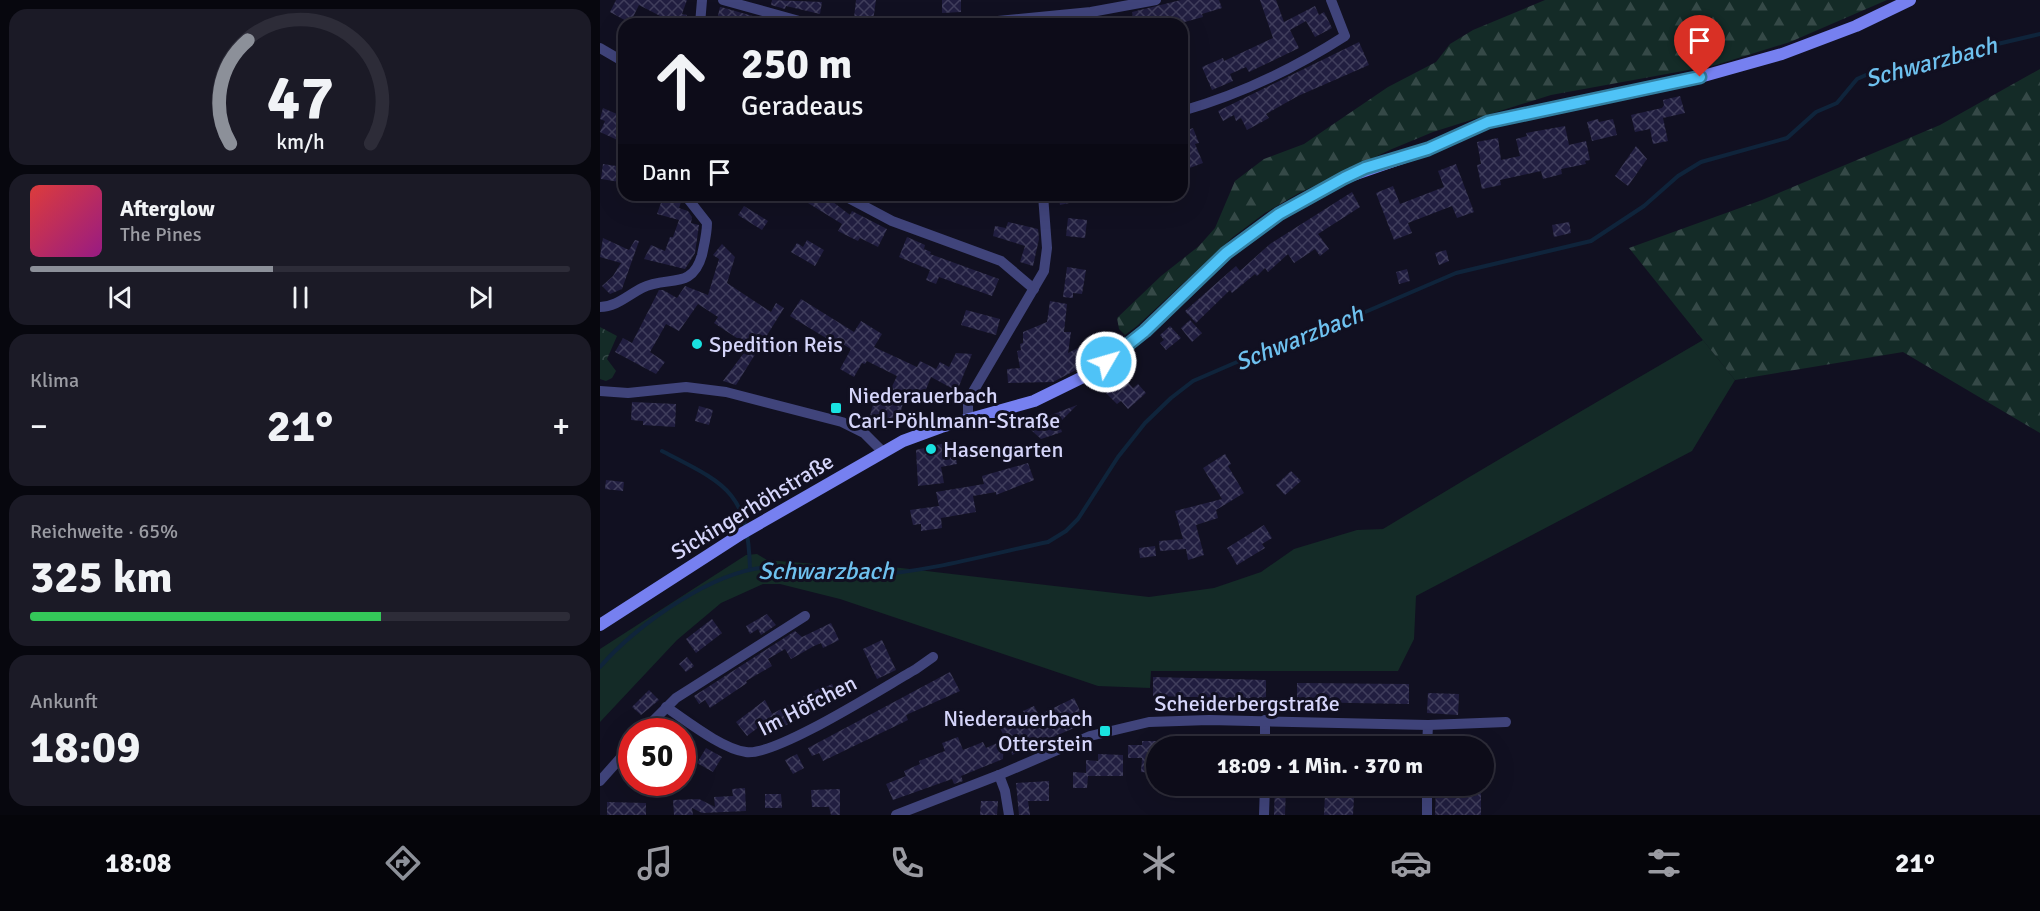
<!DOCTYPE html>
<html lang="de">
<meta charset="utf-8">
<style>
:root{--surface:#0d0c19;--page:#1b1a26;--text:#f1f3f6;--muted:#9a9ba2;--line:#2d2c38;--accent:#8c9099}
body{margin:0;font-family:Signika,sans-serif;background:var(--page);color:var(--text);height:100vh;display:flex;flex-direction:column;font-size:22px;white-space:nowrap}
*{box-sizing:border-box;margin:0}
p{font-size:20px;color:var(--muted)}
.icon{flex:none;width:33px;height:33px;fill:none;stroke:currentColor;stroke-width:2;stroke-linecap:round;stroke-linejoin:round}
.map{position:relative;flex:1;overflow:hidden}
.side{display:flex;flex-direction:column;gap:9px;padding:9px;background:#07070e;width:600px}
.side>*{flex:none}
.hud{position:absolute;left:18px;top:18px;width:570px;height:183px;border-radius:18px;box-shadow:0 6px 24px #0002,0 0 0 2px var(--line);background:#0d0c19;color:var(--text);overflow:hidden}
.speed{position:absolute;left:18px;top:718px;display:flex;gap:12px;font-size:30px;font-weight:700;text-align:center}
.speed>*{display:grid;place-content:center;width:78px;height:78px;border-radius:50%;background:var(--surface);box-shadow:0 6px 24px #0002,0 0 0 2px var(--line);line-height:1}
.speed .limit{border:9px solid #d22;background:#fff;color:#111}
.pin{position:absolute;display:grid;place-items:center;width:51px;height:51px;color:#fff;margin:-62px -26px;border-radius:50% 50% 50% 0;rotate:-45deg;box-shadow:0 0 6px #0007}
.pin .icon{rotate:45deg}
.me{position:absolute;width:66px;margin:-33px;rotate:52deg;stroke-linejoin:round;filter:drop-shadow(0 0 4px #0008)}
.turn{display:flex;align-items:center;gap:21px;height:126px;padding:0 24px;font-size:27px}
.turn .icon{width:78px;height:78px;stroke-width:2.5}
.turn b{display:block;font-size:42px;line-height:51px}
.then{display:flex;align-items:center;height:57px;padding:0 24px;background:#0003;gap:12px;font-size:22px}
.big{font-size:45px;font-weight:800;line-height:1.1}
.side .tile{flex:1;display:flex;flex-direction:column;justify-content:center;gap:9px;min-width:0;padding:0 21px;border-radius:18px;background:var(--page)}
.side .dial{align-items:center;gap:0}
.dial svg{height:156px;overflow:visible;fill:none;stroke:var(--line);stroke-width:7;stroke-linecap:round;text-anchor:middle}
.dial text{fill:var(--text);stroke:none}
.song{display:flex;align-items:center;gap:18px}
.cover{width:72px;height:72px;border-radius:9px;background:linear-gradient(135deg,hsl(0 70% 55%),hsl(310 70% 35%))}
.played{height:6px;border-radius:3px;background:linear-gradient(90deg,var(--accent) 45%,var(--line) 45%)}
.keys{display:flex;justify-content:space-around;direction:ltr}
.heat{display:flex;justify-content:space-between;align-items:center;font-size:33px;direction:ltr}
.charge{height:9px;border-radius:4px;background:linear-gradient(90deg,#34c759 65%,var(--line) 0)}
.trip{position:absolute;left:546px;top:736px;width:348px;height:60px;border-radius:30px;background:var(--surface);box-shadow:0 6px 24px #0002,0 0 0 2px var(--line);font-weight:800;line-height:60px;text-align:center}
.tab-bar{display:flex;height:96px;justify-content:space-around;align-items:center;background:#05050a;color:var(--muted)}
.tab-bar .icon{width:42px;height:42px}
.tab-bar .selected{color:var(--accent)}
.tab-bar b{font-size:27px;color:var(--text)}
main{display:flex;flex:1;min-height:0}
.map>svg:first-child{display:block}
.green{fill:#142b27}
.forest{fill:url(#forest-firs)}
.park{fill:url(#park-crowns)}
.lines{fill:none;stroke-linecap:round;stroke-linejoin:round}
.stream{stroke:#0f243b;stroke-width:4}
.building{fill:url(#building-cross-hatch)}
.minor{stroke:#40447b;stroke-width:10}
.secondary{stroke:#7680f0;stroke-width:12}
.route-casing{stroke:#337fa1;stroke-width:15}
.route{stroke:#4fc3f7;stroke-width:10}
.poi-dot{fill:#19e2e1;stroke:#111021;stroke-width:2}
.labels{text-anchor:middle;stroke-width:6;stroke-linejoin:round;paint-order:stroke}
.poi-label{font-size:22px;fill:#d5d5fa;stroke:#111021;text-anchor:start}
.street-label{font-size:22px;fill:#d5d5fa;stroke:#111021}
.water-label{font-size:24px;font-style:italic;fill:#6ec1ef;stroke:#111021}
</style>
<main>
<section class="side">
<div class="tile dial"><svg viewBox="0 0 100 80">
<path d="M14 69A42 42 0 1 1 86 69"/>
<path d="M14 69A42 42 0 0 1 23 16" stroke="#8c9099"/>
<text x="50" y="56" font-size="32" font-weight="700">47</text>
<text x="50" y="72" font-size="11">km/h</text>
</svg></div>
<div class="tile">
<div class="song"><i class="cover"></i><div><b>Afterglow</b><p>The Pines</p></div></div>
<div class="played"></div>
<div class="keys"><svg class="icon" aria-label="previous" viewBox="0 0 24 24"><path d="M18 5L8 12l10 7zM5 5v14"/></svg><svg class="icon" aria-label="pause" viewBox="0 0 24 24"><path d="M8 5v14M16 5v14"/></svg><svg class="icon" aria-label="next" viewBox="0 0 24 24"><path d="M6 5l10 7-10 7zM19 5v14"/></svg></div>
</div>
<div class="tile"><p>Klima</p>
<div class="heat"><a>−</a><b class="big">21°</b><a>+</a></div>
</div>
<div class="tile"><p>Reichweite · 65%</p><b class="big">325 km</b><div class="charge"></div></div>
<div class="tile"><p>Ankunft</p><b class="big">18:09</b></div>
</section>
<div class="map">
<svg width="1440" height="815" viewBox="0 0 1440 815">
<defs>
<pattern id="forest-firs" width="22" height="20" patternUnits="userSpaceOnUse" patternTransform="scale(1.5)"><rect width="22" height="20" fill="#142b27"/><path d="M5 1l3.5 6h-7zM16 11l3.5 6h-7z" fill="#354947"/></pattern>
<pattern id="park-crowns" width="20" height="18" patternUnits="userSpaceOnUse" patternTransform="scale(1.5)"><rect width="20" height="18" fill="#142b27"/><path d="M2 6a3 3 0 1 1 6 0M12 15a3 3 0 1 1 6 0" fill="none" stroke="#354947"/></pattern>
<pattern id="building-cross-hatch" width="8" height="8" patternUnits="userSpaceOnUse" patternTransform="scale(1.5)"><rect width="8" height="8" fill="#211e40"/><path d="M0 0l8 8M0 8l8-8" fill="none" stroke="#403e5c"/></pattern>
</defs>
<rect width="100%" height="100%" fill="#111021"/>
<path class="green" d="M1103 340 1135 380 1092 451 816 596 814 639 798 671H551L550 688 498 686 240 599 180 584H163L121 603 77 640 0 722V649L146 555 157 554 167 560 264 568 284 566 549 597 614 588 661 572 694 549 757 530 783 529C889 465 996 402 1103 340Z"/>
<g class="forest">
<polygon points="945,0 1287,0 1190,42 1116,65 951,95 833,132 792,149 699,193 665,213 633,237 537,326 525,335 519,329 517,318 561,276 599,246 615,228 635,181 664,159 704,144 788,87 836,62 850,44 873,30"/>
<polygon points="1440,69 1440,433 1303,352 1135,380 1029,248 1162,200 1340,125"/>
</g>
<polygon class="park" points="0,327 17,336 7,359 16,371 12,378 6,381 0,379"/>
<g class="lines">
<g class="stream">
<path d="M62 451C126 484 148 491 150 569"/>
<path d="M0 667C36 625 117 567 174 567 206 568 242 578 273 575 332 571 390 554 448 542L466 531 478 519 518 457 545 423 571 398 593 381 667 349 707 337 856 273 991 241 1044 206 1078 176 1101 162 1187 138 1216 112 1237 103 1257 79 1266 75 1440 34"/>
</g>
</g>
<g class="building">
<polygon points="16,0 87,0 82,14 87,15 84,24 62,24 64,18 39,5 30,23 10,12"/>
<polygon points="172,0 222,2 220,14 186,6 185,9 171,5"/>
<polygon points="256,0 276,0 273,21 254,18"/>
<polygon points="342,0 361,0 361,12 342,13"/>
<polygon points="581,0 619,0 622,8 602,14 603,17 577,24 534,24 532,12"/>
<polygon points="660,0 676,0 684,22 715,6 719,15 724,12 732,28 715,37 706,21 690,30 699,48 649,72 646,67 630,74 633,81 612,90 602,67 623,58 624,61 673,38"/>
<polygon points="120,7 121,7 181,24 116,24"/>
<polygon points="759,42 769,65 698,96 666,114 669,118 647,130 641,118 636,121 634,115 623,121 618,111"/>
<polygon points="1080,96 1085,113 1063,118 1068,141 1053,144 1050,129 1035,132 1031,115 1062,108 1064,105 1063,100"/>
<polygon points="3,108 24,117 24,143 0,132 5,121 0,119"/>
<polygon points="998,119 999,122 1013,119 1017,135 992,141 987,122"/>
<polygon points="965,126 969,145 986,141 990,160 985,161 986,164 961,169 962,174 943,179 941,171 900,180 901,185 882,189 877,165 881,164 877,142 898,138 901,160 920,156 916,139 927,136 926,133"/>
<polygon points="593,128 599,143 595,144 603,163 587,169 582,156 582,132"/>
<polygon points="1036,146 1047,159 1028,186 1015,176"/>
<polygon points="3,164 23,167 20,182 1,179"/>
<polygon points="856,164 874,212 857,218 852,206 808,223 812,233 794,240 776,193 793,186 800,204 844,187 838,171"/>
<polygon points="752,192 760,207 718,234 729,249 720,256 715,249 694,263 688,254 668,272 665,268 657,276 655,274 632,293 630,290 596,323 585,311 636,266 640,271 670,244"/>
<polygon points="195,195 224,195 250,215 252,211 287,229 278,247 260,238 258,241 238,231 242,224"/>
<polygon points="458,195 487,195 487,199 460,205"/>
<polygon points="63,197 81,202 79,208 88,211 92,217 91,223 99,225 95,253 85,269 44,259 51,245 65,251 70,237 73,237 79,220 57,214"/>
<polygon points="144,206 168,221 162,230 138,215"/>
<polygon points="468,218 487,220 485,238 466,236"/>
<polygon points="408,222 438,229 439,239 433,266 420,262 425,246 393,236 395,226 406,228"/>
<polygon points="969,222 971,233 954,237 952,225"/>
<polygon points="307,237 325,245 324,249 331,252 330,254 399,279 392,296 339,277 336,284 326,280 330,270 299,257"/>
<polygon points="3,238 29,250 35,240 39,241 22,289 10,294 2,286 13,276 21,263 0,257"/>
<polygon points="207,240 224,250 215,266 191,252 197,243 203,247"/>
<polygon points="122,244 135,257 127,283 171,312 176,303 184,308 136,385 123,381 149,346 114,323 118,317 98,304 79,331 66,324 50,352 65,362 56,374 15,352 23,338 32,343 59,290 63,290 77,298 85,286 108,295 119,259 113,255"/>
<polygon points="846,250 849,261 839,265 835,253"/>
<polygon points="467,267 486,270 482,294 473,293 473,298 463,297"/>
<polygon points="807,269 810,281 799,284 796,272"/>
<polygon points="201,299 254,332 261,321 282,334 274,347 317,367 320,361 336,369 340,362 349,367 356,353 372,354 357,391 331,377 321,402 304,400 297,424 270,416 274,400 284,403 297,376 267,361 265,364 262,363 254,377 240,369 251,349 236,340 234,343 190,316"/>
<polygon points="450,301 467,304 464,332 471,332 468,353 484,345 493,361 453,382 408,383 407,369 420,368 417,351 421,350 420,344 423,343 423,332 447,322"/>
<polygon points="366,310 400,319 396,335 361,325"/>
<polygon points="590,320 602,333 592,342 581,328"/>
<polygon points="570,326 581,338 566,350 560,343 564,340 560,335"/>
<polygon points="188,343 196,349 190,356 183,350"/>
<polygon points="524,378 533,388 538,384 546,393 528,409 521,401 517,404 506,393"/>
<polygon points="32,402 76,404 75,427 43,425 43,421 31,420"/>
<polygon points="477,405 459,423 462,432 441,439 430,429 440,425 438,420"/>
<polygon points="99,406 113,410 109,425 95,421"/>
<polygon points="353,441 357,464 341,467 344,483 318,486 316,450"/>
<polygon points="625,454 631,464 628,466 644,493 616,510 618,518 596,525 604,555 588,560 586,549 560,551 559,541 583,539 575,511 622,499 603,468"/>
<polygon points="428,463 434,480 396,495 396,492 373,496 376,512 341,518 342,528 321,531 321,524 313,525 310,510 339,506 336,492 384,484 382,476"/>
<polygon points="691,471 701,481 685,495 676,485"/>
<polygon points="6,480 24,482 23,491 5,489"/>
<polygon points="664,525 672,538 662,544 665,548 637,565 627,548"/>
<polygon points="555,546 556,556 540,558 539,548"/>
<polygon points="167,614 176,625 161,635 158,629 150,634 146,626"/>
<polygon points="112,619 122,633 96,653 86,639"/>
<polygon points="231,623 239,640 223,648 221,643 214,646 191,659 185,649 168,659 172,666 146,681 147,683 110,708 105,700 99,704 94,696 195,631 202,637"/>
<polygon points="282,640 296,670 277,679 263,649"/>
<polygon points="87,657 94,666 86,672 79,664"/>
<polygon points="350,672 360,691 306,715 308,720 223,761 219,753 212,756 208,748"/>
<polygon points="553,677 666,680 666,699 553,696"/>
<polygon points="697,683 809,684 809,704 697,702"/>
<polygon points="232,684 237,695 230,698 231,701 179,729 172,717 147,736 136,722 165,700 172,714 223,686 224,688"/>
<polygon points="49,690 59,700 41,715 32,707"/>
<polygon points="828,693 859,694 858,715 827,713"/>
<polygon points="474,698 481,713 470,719 474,728 412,755 411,745 408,745 400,728 405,726 404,723 425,714 423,711 434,706 439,715"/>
<polygon points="62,722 74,732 58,732 55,730"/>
<rect x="626" y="735" width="21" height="12"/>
<polygon points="696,736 726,737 725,747 696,747"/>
<polygon points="358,737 363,750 383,742 386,748 404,740 403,759 361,776 363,781 354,784 352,779 293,800 286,784 306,776 304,771 320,764 319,761 345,751 342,743"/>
<polygon points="542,741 556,741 556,773 541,772 542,758 528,758 528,745 542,745"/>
<polygon points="106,748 122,757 113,772 97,763"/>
<polygon points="197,754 204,768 193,774 185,760"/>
<polygon points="498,754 523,755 523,776 488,776 487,788 473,788 473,772 486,773 486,760 498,761"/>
<polygon points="449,781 449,801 428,801 430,815 419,815 416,783"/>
<polygon points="675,786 686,786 685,815 674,815"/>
<rect x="783" y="786" width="29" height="11"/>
<polygon points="836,786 881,786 881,815 835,815"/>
<polygon points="145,788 146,811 102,813 92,808 93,815 74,815 73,800 99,799 115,807 114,797 133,796 132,789"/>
<polygon points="240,789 240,815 231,815 229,807 212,807 211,790"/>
<polygon points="165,794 181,794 182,808 165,808"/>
<polygon points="725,795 754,796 753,815 724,815"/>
<polygon points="381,801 398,801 397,815 380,815"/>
<polygon points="7,802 46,803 46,815 7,815"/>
</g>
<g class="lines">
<g class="minor">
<polyline points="123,0 210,24"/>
<polyline points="100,24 102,0"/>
<polyline points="367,24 491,12 556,0"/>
<polyline points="0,48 24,62"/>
<path d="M582 111C639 95 695 68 745 36L731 0"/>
<polyline points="243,195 292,221 401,261 434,289"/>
<path d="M0 307C16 307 28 295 42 288 67 275 92 291 102 255 104 245 107 234 107 223L85 195"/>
<polyline points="0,391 28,393 86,387 126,392 242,422 264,433 283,452"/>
<polyline points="368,420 368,403 374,390 444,271 447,248 443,195"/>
<path d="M66 707C87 721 122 749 146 752 175 757 284 687 316 669L333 657"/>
<polyline points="665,720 665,747"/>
<polyline points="42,732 76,698 205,616"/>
<polyline points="827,747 828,725"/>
<polyline points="399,775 405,791 409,815"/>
<polyline points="0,781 32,745"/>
<polyline points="296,815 399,775 490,736 549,722 609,720 828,725 906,722"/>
<polyline points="664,815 665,786"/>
<polyline points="827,815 827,786"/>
</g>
<polyline class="secondary" points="0,625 141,534 303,441 341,427 434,401 485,376 527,347 626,253 679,214 744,178 828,149 888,122 1100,77 1182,54 1256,26 1310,0"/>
</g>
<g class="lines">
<g class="route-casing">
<polyline id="route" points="506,362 545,331 626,253 679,214 744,178 765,168 828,149 888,122 1100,77"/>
</g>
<use href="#route" class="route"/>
</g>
<g class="poi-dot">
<circle cx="97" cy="344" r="6"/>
<rect x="230" y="402" width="12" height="12" rx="3"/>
<circle cx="331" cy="449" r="6"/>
<rect x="499" y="725" width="12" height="12" rx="3"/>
</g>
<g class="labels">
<g class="poi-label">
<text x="109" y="352">Spedition Reis</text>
<text x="248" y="403">Niederauerbach<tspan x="248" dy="25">Carl-Pöhlmann-Straße</tspan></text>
<text x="343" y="457">Hasengarten</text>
<text x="493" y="726" text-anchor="end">Niederauerbach<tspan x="493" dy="25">Otterstein</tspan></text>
</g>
<g class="street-label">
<text transform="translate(152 506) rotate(-31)" y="8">Sickingerhöhstraße</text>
<text x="647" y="711">Scheiderbergstraße</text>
<text transform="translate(207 705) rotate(-27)" y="8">Im Höfchen</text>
</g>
<g class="water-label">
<text transform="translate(1331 62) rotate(-15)" y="8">Schwarzbach</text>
<text transform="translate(699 338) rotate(-22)" y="8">Schwarzbach</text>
<text x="226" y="579">Schwarzbach</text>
</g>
</g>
</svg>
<div class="speed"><div class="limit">50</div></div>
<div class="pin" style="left:1100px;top:77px;background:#d93025"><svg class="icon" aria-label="arrive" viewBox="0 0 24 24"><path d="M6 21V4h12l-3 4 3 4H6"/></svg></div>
<svg class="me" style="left:506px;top:362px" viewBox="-20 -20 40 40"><circle r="17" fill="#4fc3f7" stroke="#fff" stroke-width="3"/><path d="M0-11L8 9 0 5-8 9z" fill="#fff"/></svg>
<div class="trip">18:09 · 1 Min. · 370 m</div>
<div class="hud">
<div class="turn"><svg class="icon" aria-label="ahead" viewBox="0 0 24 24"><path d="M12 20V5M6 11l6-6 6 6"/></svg><div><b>250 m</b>Geradeaus</div></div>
<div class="then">Dann<svg class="icon" aria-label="arrive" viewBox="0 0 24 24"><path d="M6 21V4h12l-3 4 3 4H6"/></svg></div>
</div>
</div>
</main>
<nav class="tab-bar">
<b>18:08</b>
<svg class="icon selected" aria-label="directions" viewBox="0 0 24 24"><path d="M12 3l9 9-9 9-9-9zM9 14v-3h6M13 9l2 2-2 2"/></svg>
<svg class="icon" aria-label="music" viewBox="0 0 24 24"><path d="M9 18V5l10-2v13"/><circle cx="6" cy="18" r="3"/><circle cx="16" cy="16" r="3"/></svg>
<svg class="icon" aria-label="phone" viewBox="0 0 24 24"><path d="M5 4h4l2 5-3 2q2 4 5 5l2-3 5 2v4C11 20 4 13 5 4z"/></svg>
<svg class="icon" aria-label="climate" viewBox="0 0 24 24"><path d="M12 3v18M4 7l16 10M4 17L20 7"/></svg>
<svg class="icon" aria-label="car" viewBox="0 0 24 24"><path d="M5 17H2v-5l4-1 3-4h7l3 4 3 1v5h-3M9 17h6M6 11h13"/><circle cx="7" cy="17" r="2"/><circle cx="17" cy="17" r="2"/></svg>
<svg class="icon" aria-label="filters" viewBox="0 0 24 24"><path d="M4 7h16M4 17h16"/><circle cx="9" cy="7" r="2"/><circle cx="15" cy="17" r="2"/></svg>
<b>21°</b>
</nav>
